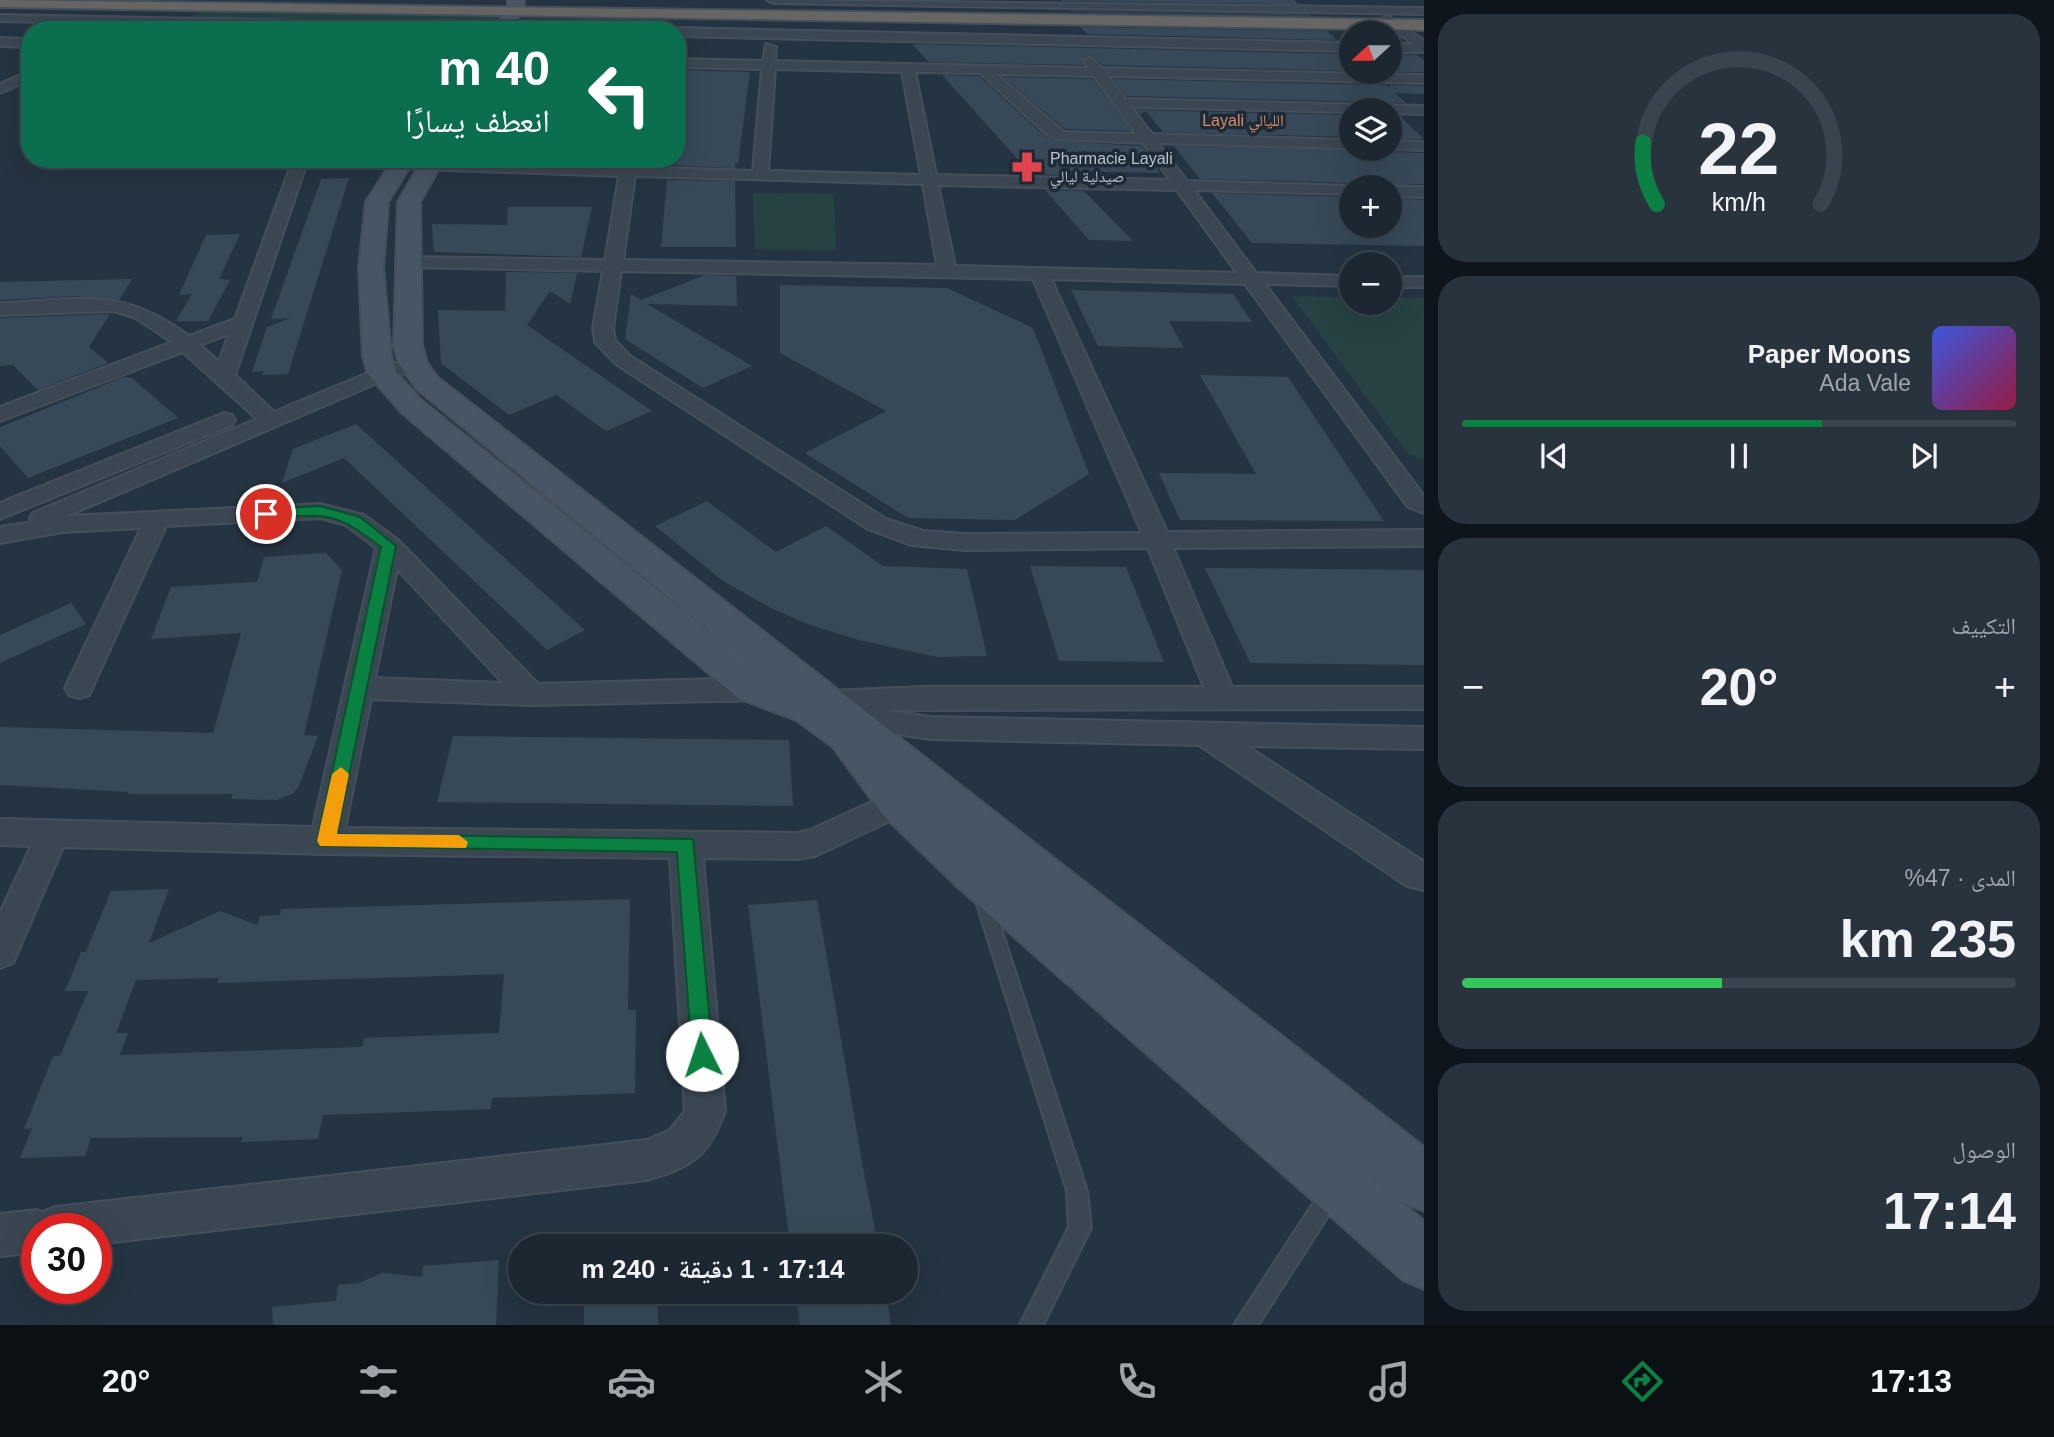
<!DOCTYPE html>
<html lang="ar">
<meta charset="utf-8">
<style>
:root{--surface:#1c2732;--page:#29333e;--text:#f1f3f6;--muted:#a0a5ac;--line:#3a444d;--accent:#0b8043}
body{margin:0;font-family:Helvetica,"Noto Naskh Arabic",sans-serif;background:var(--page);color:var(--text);direction:rtl;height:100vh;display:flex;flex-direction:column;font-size:26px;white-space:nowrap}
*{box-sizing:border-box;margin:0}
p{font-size:23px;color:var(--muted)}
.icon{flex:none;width:38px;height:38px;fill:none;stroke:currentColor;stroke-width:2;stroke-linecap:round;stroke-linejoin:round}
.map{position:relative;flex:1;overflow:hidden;direction:ltr}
.panel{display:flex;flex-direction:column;gap:14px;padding:14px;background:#0f151c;width:630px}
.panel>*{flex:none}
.banner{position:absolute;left:21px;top:21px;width:665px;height:147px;border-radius:28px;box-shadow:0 7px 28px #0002,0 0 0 2px var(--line);direction:rtl;background:#0b6e4f;color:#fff;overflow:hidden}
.needle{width:46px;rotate:249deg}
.controls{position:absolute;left:1339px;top:21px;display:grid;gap:14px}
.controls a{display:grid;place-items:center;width:63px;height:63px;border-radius:50%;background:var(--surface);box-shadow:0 7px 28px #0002,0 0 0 2px var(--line);font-size:35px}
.speed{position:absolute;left:21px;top:1213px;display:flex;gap:14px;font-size:35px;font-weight:700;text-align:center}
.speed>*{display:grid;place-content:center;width:91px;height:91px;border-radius:50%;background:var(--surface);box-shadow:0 7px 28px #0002,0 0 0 2px var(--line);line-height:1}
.speed .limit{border:10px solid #d22;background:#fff;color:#111}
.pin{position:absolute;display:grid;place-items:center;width:60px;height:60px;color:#fff;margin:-30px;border:4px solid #fff;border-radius:50%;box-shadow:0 2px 7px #0007}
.me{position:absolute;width:77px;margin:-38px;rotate:356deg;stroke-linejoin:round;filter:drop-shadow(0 0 5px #0008)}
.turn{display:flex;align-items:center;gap:24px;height:147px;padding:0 21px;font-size:32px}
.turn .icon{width:91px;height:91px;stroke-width:2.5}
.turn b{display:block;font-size:49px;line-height:60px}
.big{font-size:52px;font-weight:700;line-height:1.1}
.panel .card{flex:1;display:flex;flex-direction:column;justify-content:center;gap:10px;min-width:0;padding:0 24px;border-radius:28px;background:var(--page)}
.panel .dial{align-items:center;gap:0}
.dial svg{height:182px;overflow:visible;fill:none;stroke:var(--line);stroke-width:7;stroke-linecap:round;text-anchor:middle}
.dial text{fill:var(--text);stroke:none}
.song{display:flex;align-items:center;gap:21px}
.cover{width:84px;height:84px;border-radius:10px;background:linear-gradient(135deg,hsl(230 70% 55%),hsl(340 70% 35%))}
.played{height:7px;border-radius:4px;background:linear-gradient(90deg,var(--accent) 65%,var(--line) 65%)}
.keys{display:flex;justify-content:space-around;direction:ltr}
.heat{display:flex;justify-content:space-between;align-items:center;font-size:38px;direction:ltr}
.charge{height:10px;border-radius:5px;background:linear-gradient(90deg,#34c759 47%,var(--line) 0)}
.trip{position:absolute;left:508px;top:1234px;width:410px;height:70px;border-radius:35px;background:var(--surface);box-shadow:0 7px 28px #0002,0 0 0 2px var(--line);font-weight:700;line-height:70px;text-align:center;direction:rtl}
.menu{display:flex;height:112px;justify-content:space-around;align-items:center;background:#0b1014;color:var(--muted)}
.menu .icon{width:49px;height:49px}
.menu .selected{color:var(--accent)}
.menu b{font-size:32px;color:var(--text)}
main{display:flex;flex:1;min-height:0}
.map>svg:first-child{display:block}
.green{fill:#274243}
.building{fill:#374958;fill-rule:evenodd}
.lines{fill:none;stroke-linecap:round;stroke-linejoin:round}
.service-casing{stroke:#444f5b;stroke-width:4}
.minor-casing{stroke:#444f5b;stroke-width:4}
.tertiary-casing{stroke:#444f5b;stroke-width:3}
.secondary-casing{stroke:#444f5b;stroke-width:4}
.trunk-casing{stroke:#44515c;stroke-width:4}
.service{fill:#3a4651;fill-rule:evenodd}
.minor{fill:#3a4651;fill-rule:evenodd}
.tertiary{fill:#3a4651;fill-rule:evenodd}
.secondary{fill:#485564;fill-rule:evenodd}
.trunk{fill:#686664;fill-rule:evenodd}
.route{fill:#0b8043;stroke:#07532c;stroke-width:2}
.slow{fill:#f59e0b}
.labels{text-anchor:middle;stroke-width:7;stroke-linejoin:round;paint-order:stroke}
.far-neighbourhood-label{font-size:16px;fill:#d88c65;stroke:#1e2b37}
.far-poi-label{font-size:16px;fill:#b7c1cb;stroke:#1e2b37;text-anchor:start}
</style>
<main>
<section class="panel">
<div class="card dial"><svg viewBox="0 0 100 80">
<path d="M14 69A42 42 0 1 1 86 69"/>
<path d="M14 69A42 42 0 0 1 8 42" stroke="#0b8043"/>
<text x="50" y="56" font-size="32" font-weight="700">22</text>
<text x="50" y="72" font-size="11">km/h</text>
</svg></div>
<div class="card">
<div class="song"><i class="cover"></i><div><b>Paper Moons</b><p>Ada Vale</p></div></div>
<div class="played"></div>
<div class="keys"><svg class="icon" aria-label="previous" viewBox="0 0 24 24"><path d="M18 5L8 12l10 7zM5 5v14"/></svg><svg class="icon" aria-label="pause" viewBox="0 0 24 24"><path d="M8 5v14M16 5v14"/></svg><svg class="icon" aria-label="next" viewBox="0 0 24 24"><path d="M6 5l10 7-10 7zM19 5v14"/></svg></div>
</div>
<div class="card"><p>التكييف</p>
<div class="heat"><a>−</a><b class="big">20°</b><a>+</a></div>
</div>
<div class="card"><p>المدى · 47%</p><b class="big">235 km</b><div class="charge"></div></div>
<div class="card"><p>الوصول</p><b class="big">17:14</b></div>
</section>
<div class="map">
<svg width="1424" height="1325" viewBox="0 0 1424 1325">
<rect width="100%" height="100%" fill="#253442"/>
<g class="green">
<polygon points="211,6 502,13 493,26 478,26 195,17"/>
<polygon points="753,193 834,194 836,250 755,249"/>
<polygon points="1292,296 1351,297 1351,303 1390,303 1390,298 1424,298 1424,460 1408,454"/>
</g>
<g class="building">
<polygon points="1061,0 1294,0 1298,4 1062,1"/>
<polygon points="1069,11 1310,15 1311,16 1070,12"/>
<polygon points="1081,27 1327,31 1337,40 1087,34"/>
<polygon points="912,44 1351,54 1351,71 1103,65 1090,54 1081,61 1084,65 929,62"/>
<polygon points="1390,55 1417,55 1424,60 1424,72 1390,72"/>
<polygon points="677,70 750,72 738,163 735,163 735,168 668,165 669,159 677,159"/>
<polygon points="942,75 979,76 1044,136 1055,141 1142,146 1160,173 1065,171 1069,175 1031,174"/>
<polygon points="1003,77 1093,79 1131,131 1065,129"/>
<polygon points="1113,79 1386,85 1390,88 1390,85 1424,86 1424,94 1395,93 1406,103 1126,96"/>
<polygon points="1136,110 1351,115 1351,137 1163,132 1146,111 1140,114"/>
<polygon points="1390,116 1400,116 1424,139 1390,139"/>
<polygon points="1174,146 1385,149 1387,152 1424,153 1424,184 1359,187 1357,183 1200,179"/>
<polygon points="349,178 288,374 262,375 264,371 252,372 267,327 290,318 271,319 321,179"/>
<polygon points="667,180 735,181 736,247 661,247"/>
<polygon points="1045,190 1084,191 1133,241 1089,240"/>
<polygon points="1212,193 1351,197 1351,226 1390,226 1390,198 1424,200 1424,246 1252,243"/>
<polygon points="508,207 592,207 581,257 434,252 432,224 507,225"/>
<polygon points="240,234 219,279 230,280 208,321 176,321 192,294 179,295 206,235"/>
<polygon points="506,272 577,273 570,304 550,291 527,325 652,411 606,431 556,395 509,415 441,363 438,310 505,311"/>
<polygon points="705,275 736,276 737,306 647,304 752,366 703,388 625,339 631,294 641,300"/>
<polygon points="132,279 119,300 77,296 0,300 0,282"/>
<polygon points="780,285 947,288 1033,328 1089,474 1015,520 908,518 805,453 886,411 780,353"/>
<polygon points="1071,290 1233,294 1252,322 1169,321 1184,348 1098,346"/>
<polygon points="110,314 89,347 108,363 38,390 13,365 0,366 0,318"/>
<polygon points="1200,375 1288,377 1384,521 1180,520 1159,473 1256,474"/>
<polygon points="124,377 132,378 178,418 28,478 0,446 0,427"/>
<polygon points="356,424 479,535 585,630 547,650 344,458 282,483 293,449"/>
<polygon points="707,501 776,552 826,526 883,566 967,569 987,656 937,657 859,640 807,624 767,606 723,581 655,526"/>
<polygon points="326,553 342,570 304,735 318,736 298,788 292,794 276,800 231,799 233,794 127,794 129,792 0,785 0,727 213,733 241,633 151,639 171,587 257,582 264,557"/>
<polygon points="1030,566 1126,567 1164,662 1059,661"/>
<polygon points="1205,568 1424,570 1424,665 1250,663"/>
<polygon points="71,603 86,624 0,663 0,635"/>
<polygon points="453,736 789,740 793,806 437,802"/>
<path d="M169 889 149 943 220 911 257 925 260 916 280 915 281 909 630 899 628 1010 636 1009 635 1093 492 1098 491 1109 323 1115 318 1139 241 1142 243 1137 91 1138 85 1156 20 1158 32 1128 24 1129 53 1056H60L88 991H65L81 952H86L111 891ZM504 974 499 1033 364 1038 362 1047 120 1055 128 1033H116L136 980 219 978 217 983Z"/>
<polygon points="817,900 863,1167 878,1246 790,1246 748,905"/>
<polygon points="499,1260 496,1325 273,1325 272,1307 336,1301 338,1285 359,1283 382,1273 422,1277 423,1266"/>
<polygon points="584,1292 657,1292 658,1325 584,1325"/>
<polygon points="796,1292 886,1292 891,1325 800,1325"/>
</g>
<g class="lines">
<g class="service-casing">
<g id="service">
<polygon points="227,159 189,162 185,160 186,159"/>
<polygon points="983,891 989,893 991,898 1087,1191 1091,1228 1043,1325 1020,1325 1069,1227 1067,1191 975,898 977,893"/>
<polygon points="1332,1182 1339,1185 1342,1192 1339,1199 1258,1325 1234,1325 1325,1185"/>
</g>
</g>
<g class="minor-casing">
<g id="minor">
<polygon points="767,0 1424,8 1424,14 773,3"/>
<polygon points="0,15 550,26 556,30 376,30 0,21"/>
<polygon points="677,28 1351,43 1351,51 677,36 677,30 673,30"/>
<polygon points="0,38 30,39 30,47 0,46"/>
<path d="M766 44 776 47 775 61 1089 68 1084 61 1090 57 1102 68 1424 75V83L1108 76 1125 99 1424 106V114L1390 113V110L1351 112 1131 107 1152 134 1351 140V148L1158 143 1187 181 1357 186 1351 187V194L1194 190 1256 273 1351 276V286L1265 284 1424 496V513L1408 507 1245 284 1051 279 1167 532 1424 530V546L1173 548 1232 687H1424V709L885 710 930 717 1424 727V749L1247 746 1424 862V890L1407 886 1199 745 930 739 884 732 817 710 812 702 817 694 827 691 923 687H1204L1148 548 965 550 911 545 868 529 616 364 595 342 593 328 603 271 407 267 398 262 407 257 605 260 619 176 306 165 235 375 274 412 375 370 413 358 423 364 420 368 389 378 67 516 320 504 364 515 398 540 538 684 752 678 775 683 779 690 775 697 765 700 531 705 371 699 345 828 798 833 810 830 898 790 909 794 914 803 909 812 815 856 798 859 703 858 725 1111C709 1156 692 1167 647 1180L96 1244V1228H37V1252L0 1256V1214L37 1210 42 1212 55 1207 647 1140 670 1130 685 1111 670 858 326 854 63 847 13 963 0 968V913L31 846 0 845V819L313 827 376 548 346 525 320 518 166 526 89 695 79 698 69 695 65 688 141 528 62 532 0 543V527L32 522 30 518 33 513 257 419 183 352 0 421V407L172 342 136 318 114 311 0 315V303C80 300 120 285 189 336L235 319 291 165 251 164 244 159H396L621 167 622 159H638L636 167 753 171 762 69 677 67V59L763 61ZM775 69 902 72 921 175 768 171ZM915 72 980 73 1046 134 1056 139 1143 143 1170 180 936 175ZM996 74 1094 76 1136 134 1064 132ZM635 176 923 184 937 265 623 260ZM938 185 1177 190 1237 273 955 266ZM621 271 1033 279 1142 533 965 534 923 531 886 519 630 356 615 340 613 328ZM229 334 219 362 200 345ZM397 569 503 683 375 678Z"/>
<rect x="1390" y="44" width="34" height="8"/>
<polygon points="30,71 30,80 0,93 0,84"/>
<polygon points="1390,141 1424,142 1424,150 1387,149"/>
<polygon points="1386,187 1424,187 1424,197 1390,196 1390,187"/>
<rect x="1390" y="277" width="34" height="10"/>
<polygon points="224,413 232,415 235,420 232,425 0,519 0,503"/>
</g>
</g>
<g class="tertiary-casing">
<polygon id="tertiary" points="1387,15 1424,40 1424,52 1382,22 1380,19"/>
</g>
<g class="secondary-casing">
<g id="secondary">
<polygon points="508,0 524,0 524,9 509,30 492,30 508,9"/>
<polygon points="393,159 414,159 388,202 383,268 391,356 396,372 421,400 768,679 417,389 399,364 394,345 398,202 423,159 444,159 420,202 422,345 427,363 437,377 1424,1147 1424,1211 1404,1203 1303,1120 1424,1221 1424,1289 1403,1280 959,888 883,815 833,747 796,720 738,698 401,412 368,374 363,356 359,268 366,202"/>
</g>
</g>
<g class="trunk-casing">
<polygon id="trunk" points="0,0 1424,20 1424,30 0,7"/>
</g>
<use href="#service" class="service"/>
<use href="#minor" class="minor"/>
<use href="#tertiary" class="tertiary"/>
<use href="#secondary" class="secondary"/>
<use href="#trunk" class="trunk"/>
</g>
<path class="route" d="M320 506 360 517 396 546 337 834 693 839 713 1055 710 1063 702 1066 695 1063 692 1055 677 852 320 846 317 841 381 547C333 509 325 515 266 518L259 514 266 509Z"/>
<polygon class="slow" points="341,767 349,774 337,834 459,835 468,842 466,848 320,846 317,841 332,774"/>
<defs>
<g id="pharmacy-bare" transform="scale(2.415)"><path d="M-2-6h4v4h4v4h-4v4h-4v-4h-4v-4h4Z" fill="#e0444e" stroke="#1e2b37" stroke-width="2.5" paint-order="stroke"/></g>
</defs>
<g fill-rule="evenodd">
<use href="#pharmacy-bare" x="1027" y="167"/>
</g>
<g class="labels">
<g class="far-neighbourhood-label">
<text x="1243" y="126">Layali الليالي</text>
</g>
<g class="far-poi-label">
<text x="1050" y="164">Pharmacie Layali<tspan x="1050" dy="18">صيدلية ليالي</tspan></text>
</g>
</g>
</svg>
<div class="controls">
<a><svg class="needle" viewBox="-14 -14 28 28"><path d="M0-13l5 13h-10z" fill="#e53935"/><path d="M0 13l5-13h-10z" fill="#a0a5ac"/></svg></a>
<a><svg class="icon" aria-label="layers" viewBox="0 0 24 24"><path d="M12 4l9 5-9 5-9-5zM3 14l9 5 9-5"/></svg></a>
<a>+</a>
<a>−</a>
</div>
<div class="speed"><div class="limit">30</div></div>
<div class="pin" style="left:266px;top:514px;background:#d93025"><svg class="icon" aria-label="arrive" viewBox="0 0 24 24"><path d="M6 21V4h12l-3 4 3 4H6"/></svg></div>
<svg class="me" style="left:702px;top:1055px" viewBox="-20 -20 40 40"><circle r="19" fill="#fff"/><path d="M0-13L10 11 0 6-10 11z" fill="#0b8043"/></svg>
<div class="trip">17:14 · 1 دقيقة · 240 m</div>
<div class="banner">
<div class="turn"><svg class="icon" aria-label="left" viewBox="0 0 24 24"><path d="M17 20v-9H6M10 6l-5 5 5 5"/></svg><div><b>40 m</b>انعطف يسارًا</div></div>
</div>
</div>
</main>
<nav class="menu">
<b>17:13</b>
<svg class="icon selected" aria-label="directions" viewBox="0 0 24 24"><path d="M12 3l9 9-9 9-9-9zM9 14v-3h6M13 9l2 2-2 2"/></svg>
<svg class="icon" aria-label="music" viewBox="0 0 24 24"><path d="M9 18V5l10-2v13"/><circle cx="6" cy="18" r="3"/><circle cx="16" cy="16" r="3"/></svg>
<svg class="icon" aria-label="phone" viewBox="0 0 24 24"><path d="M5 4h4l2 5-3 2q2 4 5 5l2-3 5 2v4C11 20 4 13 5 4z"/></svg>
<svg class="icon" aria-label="climate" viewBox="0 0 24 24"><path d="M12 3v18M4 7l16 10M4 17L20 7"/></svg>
<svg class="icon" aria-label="car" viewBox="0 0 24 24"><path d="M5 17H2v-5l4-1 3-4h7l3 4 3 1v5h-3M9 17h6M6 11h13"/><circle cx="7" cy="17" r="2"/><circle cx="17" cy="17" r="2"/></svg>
<svg class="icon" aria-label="filters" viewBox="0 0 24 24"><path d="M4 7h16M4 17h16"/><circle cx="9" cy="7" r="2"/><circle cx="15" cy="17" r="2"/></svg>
<b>20°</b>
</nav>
